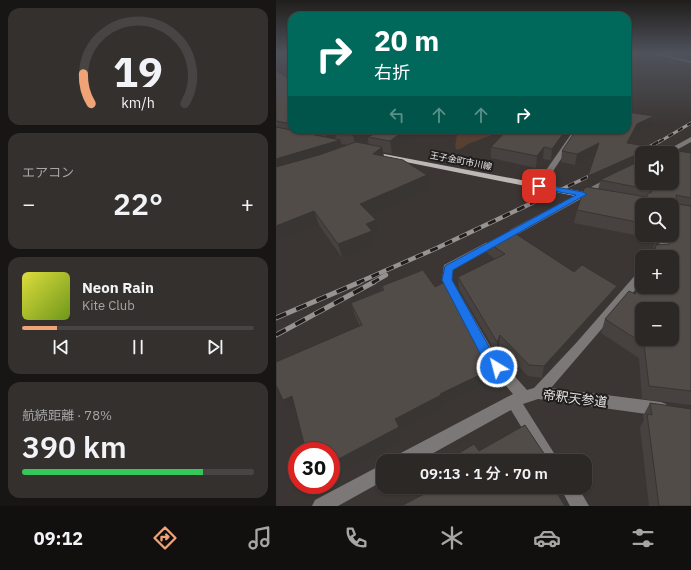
<!DOCTYPE html>
<html lang="ja">
<meta charset="utf-8">
<style>
:root{--surface:#2c2826;--page:#34302e;--text:#f1f3f6;--muted:#a6a6a7;--line:#484443;--accent:#efa377}
body{margin:0;font-family:"IBM Plex Sans","Noto Sans JP",sans-serif;background:var(--page);color:var(--text);height:100vh;display:flex;flex-direction:column;font-size:15px;white-space:nowrap}
*{box-sizing:border-box;margin:0}
p{font-size:13px;color:var(--muted)}
.icon{flex:none;width:22px;height:22px;fill:none;stroke:currentColor;stroke-width:2;stroke-linecap:round;stroke-linejoin:round}
.map{position:relative;flex:1;overflow:hidden}
.drawer{display:flex;flex-direction:column;gap:8px;padding:8px;background:#181615;width:276px}
.drawer>*{flex:none}
.top-card{position:absolute;left:12px;top:12px;width:343px;height:122px;border-radius:12px;box-shadow:0 1px 3px #0004,0 0 0 1px var(--line);background:#00695c;color:#fff;overflow:hidden}
.tools{position:absolute;left:359px;top:146px;display:grid;gap:8px}
.tools a{display:grid;place-items:center;width:44px;height:44px;border-radius:8px;background:var(--surface);box-shadow:0 1px 3px #0004,0 0 0 1px var(--line);font-size:20px}
.speed{position:absolute;left:12px;top:442px;display:flex;gap:8px;font-size:20px;font-weight:700;text-align:center}
.speed>*{display:grid;place-content:center;width:52px;height:52px;border-radius:50%;background:var(--surface);box-shadow:0 1px 3px #0004,0 0 0 1px var(--line);line-height:1}
.speed .limit{border:6px solid #d22;background:#fff;color:#111}
.pin{position:absolute;display:grid;place-items:center;width:34px;height:34px;color:#fff;margin:-17px;border-radius:8px;box-shadow:0 2px 6px #0006}
.me{position:absolute;width:44px;margin:-22px;rotate:323deg;stroke-linejoin:round;filter:drop-shadow(0 0 3px #0008)}
.turn{display:flex;align-items:center;gap:14px;height:84px;padding:0 20px;font-size:18px}
.turn .icon{width:52px;height:52px;stroke-width:2.5}
.turn b{display:block;font-size:28px;line-height:34px}
.lanes{display:flex;align-items:center;height:38px;padding:0 20px;background:#0003;justify-content:center;gap:20px;direction:ltr}
.lanes .off{opacity:.35}
.big{font-size:30px;font-weight:600;line-height:1.1}
.drawer .card{flex:1;display:flex;flex-direction:column;justify-content:center;gap:6px;min-width:0;padding:0 14px;border-radius:12px;background:var(--page)}
.drawer .dial{align-items:center;gap:0}
.dial svg{height:104px;overflow:visible;fill:none;stroke:var(--line);stroke-width:7;stroke-linecap:round;text-anchor:middle}
.dial text{fill:var(--text);stroke:none}
.song{display:flex;align-items:center;gap:12px}
.cover{width:48px;height:48px;border-radius:6px;background:linear-gradient(135deg,hsl(60 70% 55%),hsl(80 70% 35%))}
.played{height:4px;border-radius:2px;background:linear-gradient(90deg,var(--accent) 15%,var(--line) 15%)}
.keys{display:flex;justify-content:space-around;direction:ltr}
.heat{display:flex;justify-content:space-between;align-items:center;font-size:22px;direction:ltr}
.charge{height:6px;border-radius:3px;background:linear-gradient(90deg,#34c759 78%,var(--line) 0)}
.trip{position:absolute;left:100px;top:454px;width:216px;height:40px;border-radius:12px;background:var(--surface);box-shadow:0 1px 3px #0004,0 0 0 1px var(--line);font-weight:600;line-height:40px;text-align:center}
.tab-bar{display:flex;height:64px;justify-content:space-around;align-items:center;background:#12100f;color:var(--muted)}
.tab-bar .icon{width:28px;height:28px}
.tab-bar .current{color:var(--accent)}
.tab-bar b{font-size:18px;color:var(--text)}
main{display:flex;flex:1;min-height:0}
.map>svg:first-child{display:block}
.green{fill:#573f31}
.lines{fill:none;stroke-linecap:round;stroke-linejoin:round}
.minor{fill:#7b7877;fill-rule:evenodd}
.major{fill:#bdb8b5;fill-rule:evenodd}
.rail-far3-casing{stroke:#979391;stroke-width:3}
.rail-far2-casing{stroke:#979391;stroke-width:3.5}
.rail-far1-casing{stroke:#979391;stroke-width:4.5}
.rail-casing{stroke:#979391;stroke-width:5}
.rail-far3{stroke:#201e1d;stroke-width:2;stroke-dasharray:5.5;stroke-linecap:butt}
.rail-far2{stroke:#201e1d;stroke-width:2.5;stroke-dasharray:7;stroke-linecap:butt}
.rail-far1{stroke:#201e1d;stroke-width:3;stroke-dasharray:8;stroke-linecap:butt}
.rail{stroke:#201e1d;stroke-width:3.5;stroke-dasharray:11;stroke-linecap:butt}
.wall{fill:#47413f;fill-rule:evenodd}
.shaded-wall{fill:#393533}
.building{fill:#524c49;stroke:#393533;fill-rule:evenodd}
.route{fill:#1a73e8;stroke:#114b97}
.labels{text-anchor:middle;stroke-width:4;stroke-linejoin:round;paint-order:stroke}
.far-street-label{font-size:9px;fill:#e6e2e1;stroke:#201e1d}
.near-street-label{font-size:13px;fill:#e6e2e1;stroke:#201e1d}
</style>
<main>
<section class="drawer">
<div class="card dial"><svg viewBox="0 0 100 80">
<path d="M14 69A42 42 0 1 1 86 69"/>
<path d="M14 69A42 42 0 0 1 8 46" stroke="#efa377"/>
<text x="50" y="56" font-size="32" font-weight="700">19</text>
<text x="50" y="72" font-size="11">km/h</text>
</svg></div>
<div class="card"><p>エアコン</p>
<div class="heat"><a>−</a><b class="big">22°</b><a>+</a></div>
</div>
<div class="card">
<div class="song"><i class="cover"></i><div><b>Neon Rain</b><p>Kite Club</p></div></div>
<div class="played"></div>
<div class="keys"><svg class="icon" aria-label="previous" viewBox="0 0 24 24"><path d="M18 5L8 12l10 7zM5 5v14"/></svg><svg class="icon" aria-label="pause" viewBox="0 0 24 24"><path d="M8 5v14M16 5v14"/></svg><svg class="icon" aria-label="next" viewBox="0 0 24 24"><path d="M6 5l10 7-10 7zM19 5v14"/></svg></div>
</div>
<div class="card"><p>航続距離 · 78%</p><b class="big">390 km</b><div class="charge"></div></div>
</section>
<div class="map">
<svg width="415" height="506" viewBox="0 0 415 506">
<rect width="100%" height="100%" fill="#3b3633"/>
<polygon class="green" points="182,130 229,130 192,144 186,148 181,150 179,146"/>
<g class="lines">
<g class="minor">
<polygon points="371,53 380,53 415,61 415,63"/>
<polygon points="298,130 304,130 266,188 260,188 259,186"/>
<polygon points="415,137 415,142 395,153 386,153"/>
<polygon points="330,179 336,179 337,181 177,270 176,280 218,353 251,390 258,388 301,342 362,272 366,271 366,282 275,388 385,402 390,404 392,409 390,414 385,416 262,399 247,404 283,461 266,461 235,410 143,461 119,461 121,455 237,394 208,361 166,280 168,265"/>
<polygon points="386,235 396,235 393,245 386,257 376,257 383,245"/>
<polygon points="107,464 107,481 62,506 36,506 39,500"/>
<polygon points="284,487 302,487 313,506 294,506"/>
</g>
<polygon class="major" points="92,151 319,194 323,197 319,200 95,155 92,155"/>
<g class="rail-far3-casing">
<polyline id="rail-far3" points="383,142 415,123"/>
</g>
<g class="rail-far2-casing">
<g id="rail-far2">
<polyline points="364,152 384,141"/>
<polyline points="254,204 322,172"/>
</g>
</g>
<g class="rail-far1-casing">
<g id="rail-far1">
<polyline points="81,283 161,248 256,203"/>
<polyline points="96,283 110,275"/>
</g>
</g>
<g class="rail-casing">
<g id="rail">
<polyline points="0,318 84,282"/>
<polyline points="0,335 98,282"/>
</g>
</g>
<use href="#rail-far3" class="rail-far3"/>
<use href="#rail-far2" class="rail-far2"/>
<use href="#rail-far1" class="rail-far1"/>
<use href="#rail" class="rail"/>
</g>
<g class="wall">
<path d="M0 70 12 79 16 78V130H146L116 154 107 152 108 156 153 189 94 214 103 234 97 236 99 245 67 259 43 225 0 242ZM59 133 60 139 56 138 58 137ZM92 140 93 145 86 144ZM66 144 72 145 66 147Z"/>
<path d="M378 116 375 127 358 135 354 144 415 153V405L366 399 363 358 325 333 329 319 359 294 369 292 370 287H396V257H376L380 245 376 254 379 239 298 223 301 210 310 188 319 155 299 165 285 162 286 151ZM366 153H396L366 183ZM324 182 322 189 313 187ZM366 205H396V234H397L396 238 393 244 380 245 385 235H366Z"/>
<polygon points="296,130 275,160 267,159 260,168 215,158 215,147"/>
<polygon points="211,242 341,286 338,298 266,378 252,376 223,347 221,354 183,289 182,277 219,259 211,253"/>
<polygon points="106,286 159,287 207,349 215,358 214,366 216,369 216,381 166,406 167,408 124,430 126,439 20,410 15,413 7,400 84,326 79,316 75,303 106,290"/>
<polygon points="374,403 415,506 373,506 364,427 368,420 367,416"/>
</g>
<g class="shaded-wall">
<polygon points="378,116 375,127 358,135 348,155 351,143 361,124"/>
<polygon points="49,130 60,130 58,131 59,133 58,137 52,141"/>
<polygon points="87,130 112,130 92,137 92,140 80,147 77,135"/>
<polygon points="129,130 146,130 116,154 114,141"/>
<polygon points="290,130 296,130 275,160 276,149"/>
<polygon points="64,140 68,152 0,173 0,159"/>
<polygon points="323,143 321,154 299,165 301,154"/>
<polygon points="106,147 108,160 97,154"/>
<polygon points="268,147 267,159 260,168 261,156"/>
<polygon points="371,150 370,153 366,153 366,163 324,180 324,182 310,189 312,176"/>
<polygon points="151,175 153,189 88,217 84,204"/>
<polygon points="38,211 43,225 0,242 0,226"/>
<polygon points="100,220 103,234 97,236 99,245 67,259 62,244 90,224"/>
<polygon points="383,235 385,235 376,254 381,241"/>
<polygon points="341,286 338,298 266,378 268,366"/>
<polygon points="224,335 223,347 221,354 221,342"/>
<polygon points="215,358 214,370 216,369 216,381 166,406 167,408 124,430 126,439 55,478 55,463 119,419 164,394 214,370 214,360"/>
<polygon points="16,396 23,409 15,413 7,400"/>
</g>
<g class="building">
<polygon points="0,70 12,79 14,78 16,78 16,124 0,121"/>
<path d="M351 112 378 116 361 124 351 143 415 153V198L400 195 401 204 415 206V391L373 386 368 344 329 319 353 291 359 294 362 290 372 292 373 287H396V257H378L380 245 393 244 400 232 402 221H396V205H366V223L301 210 308 189 311 187 371 197V194L376 192 371 189 324 180 366 160V183H396V153H370L371 150 312 176 323 143 301 154 286 151 300 130H351ZM366 309H396V339H366Z"/>
<polygon points="0,127 64,140 0,159"/>
<polygon points="60,130 87,130 77,135 58,131"/>
<polygon points="106,130 129,130 114,141 92,137"/>
<polygon points="231,130 290,130 276,149 268,147 261,156 215,147"/>
<polygon points="80,142 106,147 97,154 127,160 151,175 84,204 100,220 90,224 96,231 62,244 38,211 0,226 0,167 43,155"/>
<polygon points="234,230 298,272 306,265 341,286 268,366 253,365 224,335 221,342 182,277 229,254 211,242"/>
<polygon points="147,270 159,287 171,281 207,349 215,358 214,360 210,359 216,369 164,394 165,395 119,419 123,427 55,463 55,451 30,451 16,396 7,400 0,385 0,362 86,325 75,303 108,290 106,286"/>
<polygon points="374,403 415,409 415,506 383,506 371,414 376,415"/>
<polygon points="249,425 273,461 170,461 198,444 203,451"/>
<polygon points="162,487 277,487 289,506 125,506"/>
</g>
<linearGradient id="sky" x2="0" y2="1"><stop stop-color="#201e1c"/><stop offset="0.43" stop-color="#4f525b"/><stop offset="1" stop-color="#4f525b" stop-opacity="0"/></linearGradient>
<rect width="415" height="124" fill="url(#sky)"/>
<path class="route" d="M263 184 307 192 311 194 177 270 176 280 217 354 227 367 226 371C217 374 214 367 208 361L166 280 169 266 300 195 260 188 259 186Z"/>
<g class="labels">
<g class="far-street-label">
<text transform="translate(185 161) rotate(11)" y="3">王子金町市川線</text>
</g>
<g class="near-street-label">
<text transform="translate(299 398) rotate(7)" y="5">帝釈天参道</text>
</g>
</g>
</svg>
<div class="tools">
<a><svg class="icon" aria-label="sound" viewBox="0 0 24 24"><path d="M4 9h4l5-4v14l-5-4H4zM17 9q2 3 0 6"/></svg></a>
<a><svg class="icon" aria-label="search" viewBox="0 0 24 24"><circle cx="10" cy="10" r="6"/><path d="M15 15l6 6"/></svg></a>
<a>+</a>
<a>−</a>
</div>
<div class="speed"><div class="limit">30</div></div>
<div class="pin" style="left:263px;top:186px;background:#d93025"><svg class="icon" aria-label="arrive" viewBox="0 0 24 24"><path d="M6 21V4h12l-3 4 3 4H6"/></svg></div>
<svg class="me" style="left:221px;top:367px" viewBox="-20 -20 40 40"><circle r="17" fill="#1a73e8" stroke="#fff" stroke-width="3"/><path d="M0-11L8 9 0 5-8 9z" fill="#fff"/></svg>
<div class="trip">09:13 · 1 分 · 70 m</div>
<div class="top-card">
<div class="turn"><svg class="icon" aria-label="right" viewBox="0 0 24 24"><path d="M7 20v-9h11M14 6l5 5-5 5"/></svg><div><b>20 m</b>右折</div></div>
<div class="lanes"><svg class="icon off" aria-label="left" viewBox="0 0 24 24"><path d="M17 20v-9H6M10 6l-5 5 5 5"/></svg><svg class="icon off" aria-label="ahead" viewBox="0 0 24 24"><path d="M12 20V5M6 11l6-6 6 6"/></svg><svg class="icon off" aria-label="ahead" viewBox="0 0 24 24"><path d="M12 20V5M6 11l6-6 6 6"/></svg><svg class="icon" aria-label="right" viewBox="0 0 24 24"><path d="M7 20v-9h11M14 6l5 5-5 5"/></svg></div>
</div>
</div>
</main>
<nav class="tab-bar">
<b>09:12</b>
<svg class="icon current" aria-label="directions" viewBox="0 0 24 24"><path d="M12 3l9 9-9 9-9-9zM9 14v-3h6M13 9l2 2-2 2"/></svg>
<svg class="icon" aria-label="music" viewBox="0 0 24 24"><path d="M9 18V5l10-2v13"/><circle cx="6" cy="18" r="3"/><circle cx="16" cy="16" r="3"/></svg>
<svg class="icon" aria-label="phone" viewBox="0 0 24 24"><path d="M5 4h4l2 5-3 2q2 4 5 5l2-3 5 2v4C11 20 4 13 5 4z"/></svg>
<svg class="icon" aria-label="climate" viewBox="0 0 24 24"><path d="M12 3v18M4 7l16 10M4 17L20 7"/></svg>
<svg class="icon" aria-label="car" viewBox="0 0 24 24"><path d="M5 17H2v-5l4-1 3-4h7l3 4 3 1v5h-3M9 17h6M6 11h13"/><circle cx="7" cy="17" r="2"/><circle cx="17" cy="17" r="2"/></svg>
<svg class="icon" aria-label="filters" viewBox="0 0 24 24"><path d="M4 7h16M4 17h16"/><circle cx="9" cy="7" r="2"/><circle cx="15" cy="17" r="2"/></svg>
</nav>
